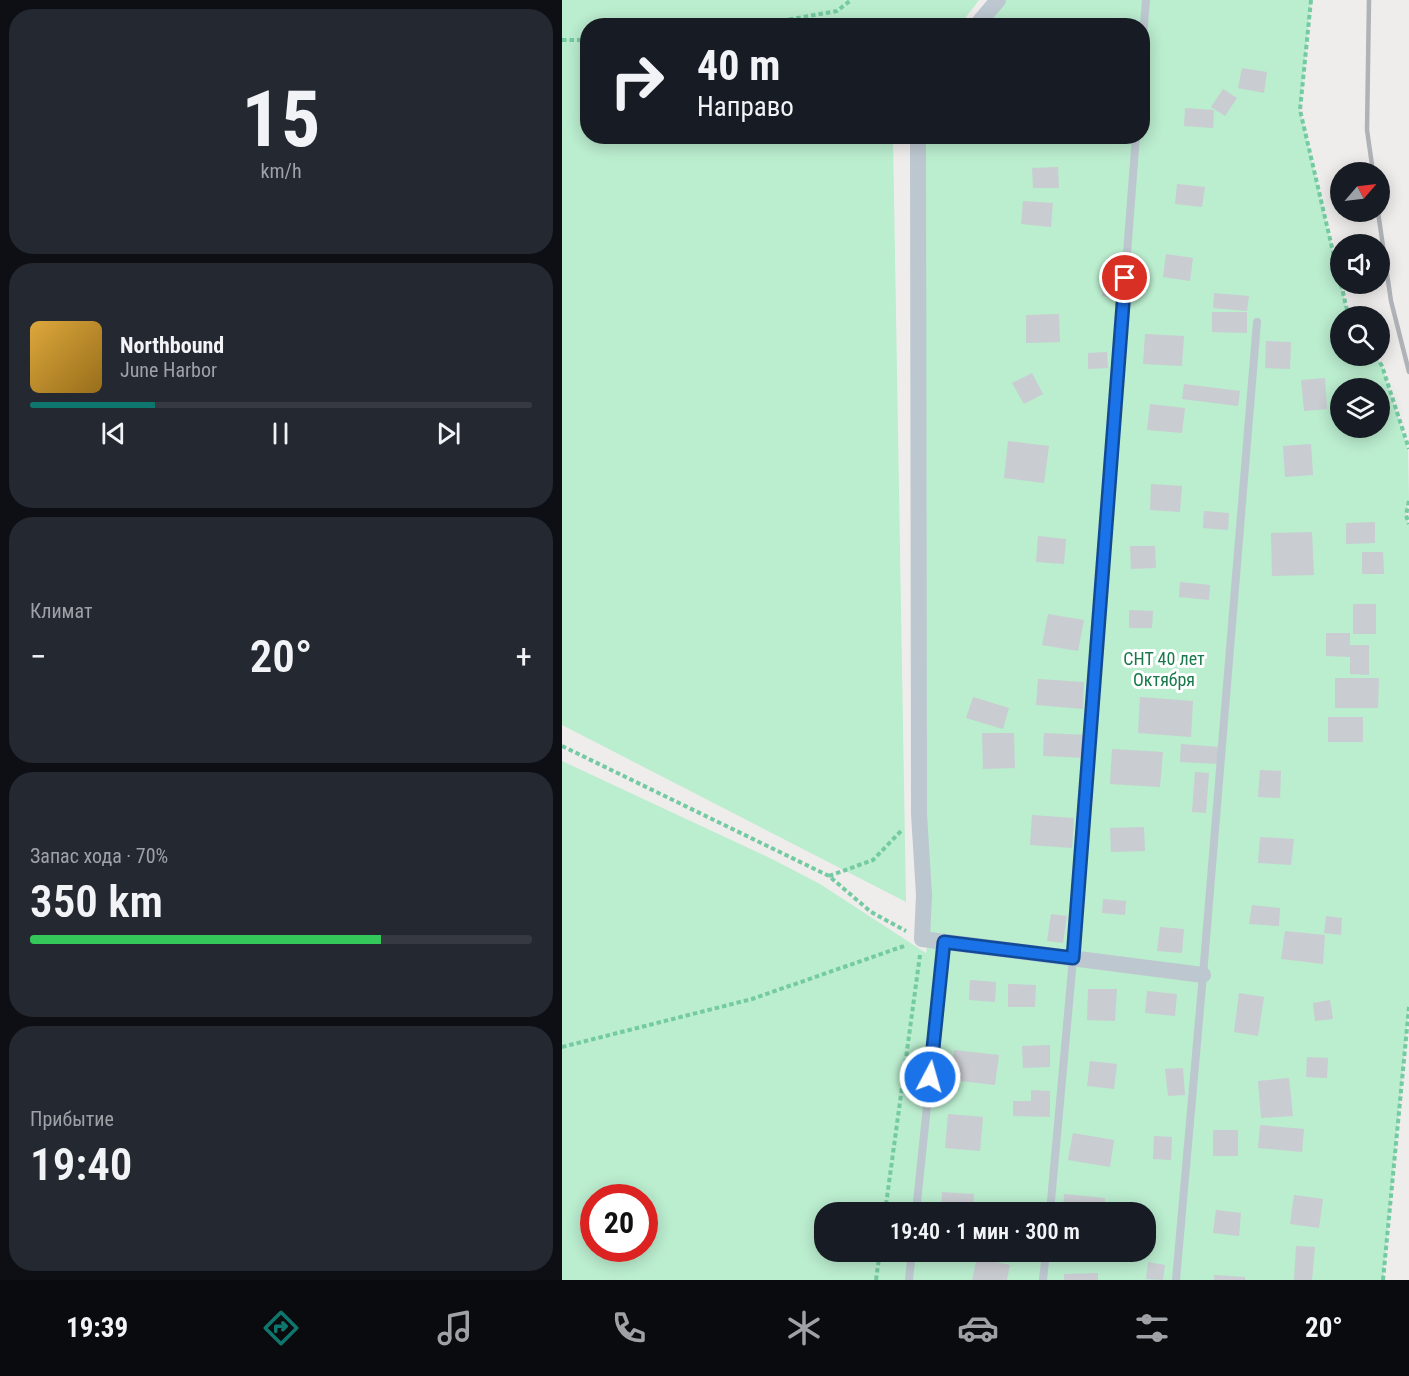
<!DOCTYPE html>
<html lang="ru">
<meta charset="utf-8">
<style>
:root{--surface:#171b24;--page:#242831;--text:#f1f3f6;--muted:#9ea1a6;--line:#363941;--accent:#0f766e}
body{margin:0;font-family:"Roboto Condensed",sans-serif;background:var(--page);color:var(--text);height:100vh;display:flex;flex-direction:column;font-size:22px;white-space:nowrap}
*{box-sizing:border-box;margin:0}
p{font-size:20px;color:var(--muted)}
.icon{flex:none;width:33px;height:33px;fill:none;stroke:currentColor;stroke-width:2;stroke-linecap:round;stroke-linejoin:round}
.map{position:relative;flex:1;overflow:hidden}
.panel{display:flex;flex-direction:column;gap:9px;padding:9px;background:#0d0f14;width:562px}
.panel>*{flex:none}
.hud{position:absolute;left:18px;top:18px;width:570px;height:126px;border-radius:24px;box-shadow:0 3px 15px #0003;background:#171b24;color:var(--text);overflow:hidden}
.needle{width:39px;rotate:62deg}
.tools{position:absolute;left:768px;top:162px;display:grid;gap:12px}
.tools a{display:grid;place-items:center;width:60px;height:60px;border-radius:50%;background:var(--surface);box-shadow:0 3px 15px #0003;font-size:30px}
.speed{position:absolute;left:18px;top:1184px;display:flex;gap:12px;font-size:30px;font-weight:700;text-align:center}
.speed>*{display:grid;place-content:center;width:78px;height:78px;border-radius:50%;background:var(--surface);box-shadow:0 3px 15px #0003;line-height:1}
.speed .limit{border:9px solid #d22;background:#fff;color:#111}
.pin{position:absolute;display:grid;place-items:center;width:51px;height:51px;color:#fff;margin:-26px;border:3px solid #fff;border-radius:50%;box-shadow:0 2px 6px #0007}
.me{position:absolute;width:66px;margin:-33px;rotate:6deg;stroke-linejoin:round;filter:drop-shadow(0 0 4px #0008)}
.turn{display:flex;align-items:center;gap:21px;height:126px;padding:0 18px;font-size:27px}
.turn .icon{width:78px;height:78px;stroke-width:2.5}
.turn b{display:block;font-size:42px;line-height:51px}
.big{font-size:45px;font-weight:600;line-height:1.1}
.panel .card{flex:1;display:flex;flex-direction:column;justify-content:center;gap:9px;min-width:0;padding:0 21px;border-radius:24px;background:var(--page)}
.panel .dial{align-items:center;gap:0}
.dial b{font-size:78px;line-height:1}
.song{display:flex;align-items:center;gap:18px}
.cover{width:72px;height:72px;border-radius:9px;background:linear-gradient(135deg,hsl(40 70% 55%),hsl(40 70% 35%))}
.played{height:6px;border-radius:3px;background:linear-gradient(90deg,var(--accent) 25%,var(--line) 25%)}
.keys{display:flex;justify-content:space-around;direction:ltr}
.heat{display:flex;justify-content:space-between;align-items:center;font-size:33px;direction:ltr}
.charge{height:9px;border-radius:4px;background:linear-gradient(90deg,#34c759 70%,var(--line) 0)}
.trip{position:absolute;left:252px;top:1202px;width:342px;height:60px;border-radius:24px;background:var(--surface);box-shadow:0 3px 15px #0003;font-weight:600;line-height:60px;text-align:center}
.tab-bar{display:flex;height:96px;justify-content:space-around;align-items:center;background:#090b0e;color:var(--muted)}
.tab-bar .icon{width:42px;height:42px}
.tab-bar .current{color:var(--accent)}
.tab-bar b{font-size:27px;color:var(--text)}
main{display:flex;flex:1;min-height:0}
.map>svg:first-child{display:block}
.green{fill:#bbedcf;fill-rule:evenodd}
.building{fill:#c9ccd1}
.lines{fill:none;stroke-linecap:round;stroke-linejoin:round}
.path{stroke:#74caa1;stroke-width:4;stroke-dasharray:4.5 3;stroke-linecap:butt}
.service{stroke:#bdc7cf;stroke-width:8}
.minor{stroke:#bdc7cf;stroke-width:16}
.rail{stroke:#afb2b7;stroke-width:4.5}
.route-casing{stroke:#114b97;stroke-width:15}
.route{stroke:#1a73e8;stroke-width:10}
.labels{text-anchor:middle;stroke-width:6;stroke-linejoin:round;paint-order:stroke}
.park-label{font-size:18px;fill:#18794a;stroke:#fff}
</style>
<main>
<section class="panel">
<div class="card dial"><b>15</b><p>km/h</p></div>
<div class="card">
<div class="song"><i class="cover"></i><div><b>Northbound</b><p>June Harbor</p></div></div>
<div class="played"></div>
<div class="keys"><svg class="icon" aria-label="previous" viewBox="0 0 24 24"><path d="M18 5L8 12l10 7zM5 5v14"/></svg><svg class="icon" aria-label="pause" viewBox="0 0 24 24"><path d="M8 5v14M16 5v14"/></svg><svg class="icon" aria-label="next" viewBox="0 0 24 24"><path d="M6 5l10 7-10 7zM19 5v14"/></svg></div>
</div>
<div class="card"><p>Климат</p>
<div class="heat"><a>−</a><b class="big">20°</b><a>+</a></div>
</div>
<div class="card"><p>Запас хода · 70%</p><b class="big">350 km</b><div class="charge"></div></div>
<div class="card"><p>Прибытие</p><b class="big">19:40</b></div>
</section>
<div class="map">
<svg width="847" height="1280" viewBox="0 0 847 1280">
<rect width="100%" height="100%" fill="#efedec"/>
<g class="green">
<polygon points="0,0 417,0 398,25 26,26 26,136 331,137 344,902 0,725"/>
<path d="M436 0H749L738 110 785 310 789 316H778V356H814L820 366 846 449 847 501 844 515 847 525V1007L821 1280H0V761L210 859 258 884 364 953 366 940 356 136H580V26L414 25ZM778 388H818V428H778ZM32 1197H82V1248H32ZM262 1212H584V1251H262Z"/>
</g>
<g class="building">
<polygon points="680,68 705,72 702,93 676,88"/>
<polygon points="661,89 675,98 663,116 649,107"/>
<polygon points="623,108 652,110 651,128 622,126"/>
<polygon points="456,136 482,136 481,143 456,139"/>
<polygon points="496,167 497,188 471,188 470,168"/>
<polygon points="615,184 643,187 640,207 613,204"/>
<polygon points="461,201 491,203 489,227 459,224"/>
<polygon points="604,254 631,258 628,281 601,277"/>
<polygon points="543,268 562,271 558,299 540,296"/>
<polygon points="652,293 687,296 685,311 651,308"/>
<polygon points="650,312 685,312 685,333 650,332"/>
<polygon points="497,314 498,342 464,343 464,315"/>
<polygon points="583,334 622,336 620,366 581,364"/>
<polygon points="704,341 729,342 728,369 703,368"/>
<polygon points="545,352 546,368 526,369 526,353"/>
<polygon points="470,373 481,394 462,404 450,383"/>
<polygon points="763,378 765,409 742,411 739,380"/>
<polygon points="622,384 678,391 676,406 620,399"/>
<polygon points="588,404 623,408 620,433 585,430"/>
<polygon points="446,441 487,446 482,483 442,478"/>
<polygon points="749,444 751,475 723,477 721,446"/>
<polygon points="589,484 620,486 618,512 588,510"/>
<polygon points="642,511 667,513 666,530 641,528"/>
<polygon points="813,522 813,543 784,544 784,523"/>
<polygon points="750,532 752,575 710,576 709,533"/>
<polygon points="476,536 504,539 502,564 474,562"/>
<polygon points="568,546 593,546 594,568 569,569"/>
<polygon points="800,552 821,552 822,574 800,574"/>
<polygon points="618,582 648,585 647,600 617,597"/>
<rect x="791" y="604" width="23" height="30"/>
<polygon points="567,610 591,611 590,628 567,628"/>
<polygon points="486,614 522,620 516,651 480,645"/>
<polygon points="764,633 788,633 788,645 807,645 807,675 788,674 788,657 764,656"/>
<polygon points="773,678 817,678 816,708 773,708"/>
<polygon points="476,679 522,682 521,709 474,705"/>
<polygon points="411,697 447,708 441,729 404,718"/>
<polygon points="578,697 631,701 629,737 576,733"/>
<rect x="766" y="717" width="35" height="25"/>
<polygon points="420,733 452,733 453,768 421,769"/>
<polygon points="482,733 526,735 525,758 481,756"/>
<polygon points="619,744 657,747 656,764 618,762"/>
<polygon points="550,749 601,752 598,787 548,784"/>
<polygon points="698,770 719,771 718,798 696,797"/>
<polygon points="633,772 647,773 644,813 630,812"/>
<polygon points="470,815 512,818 510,848 468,845"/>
<polygon points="582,827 583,851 549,852 548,828"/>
<polygon points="698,837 732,839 729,865 696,863"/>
<polygon points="541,899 564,901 563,915 540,913"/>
<polygon points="690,905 718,908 717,926 687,924"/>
<polygon points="489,914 505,916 501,943 485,941"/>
<polygon points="764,916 780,918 779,935 762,933"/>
<polygon points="598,927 622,929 620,953 595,951"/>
<polygon points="723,931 763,935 761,964 719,959"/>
<polygon points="408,980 434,982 433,1002 407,1000"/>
<polygon points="446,984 474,985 473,1007 446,1007"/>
<polygon points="526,989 555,989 553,1021 525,1020"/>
<polygon points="585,991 615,994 613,1016 583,1013"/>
<polygon points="677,993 702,997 696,1036 672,1032"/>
<polygon points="768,1000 771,1019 753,1021 751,1003"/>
<polygon points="488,1045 488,1067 461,1068 460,1046"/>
<polygon points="392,1050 437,1055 433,1085 389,1080"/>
<polygon points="745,1057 766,1058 765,1078 744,1077"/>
<polygon points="528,1061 555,1064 552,1089 525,1086"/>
<polygon points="621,1068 623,1095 606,1096 603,1069"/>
<polygon points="727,1078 731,1116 699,1118 696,1081"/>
<polygon points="469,1090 488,1091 488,1117 451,1116 451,1101 469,1101"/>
<polygon points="386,1114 421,1117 418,1151 383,1148"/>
<polygon points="698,1125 742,1129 740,1152 696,1148"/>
<rect x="651" y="1130" width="25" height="26"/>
<polygon points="511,1133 552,1140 548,1167 506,1160"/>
<polygon points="592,1136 610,1137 609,1160 591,1159"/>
<polygon points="380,1192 412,1194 411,1212 379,1212"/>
<polygon points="502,1194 543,1198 542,1212 501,1212"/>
<polygon points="732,1195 761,1199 757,1228 728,1224"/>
<polygon points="654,1210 679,1213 677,1236 651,1233"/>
<polygon points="734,1246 753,1247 750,1280 732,1280"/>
<polygon points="415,1258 448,1265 445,1280 410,1280"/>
<polygon points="586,1262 603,1265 601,1280 584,1279"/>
<polygon points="536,1273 536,1280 502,1280 502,1274"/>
<polygon points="652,1275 683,1277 683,1280 652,1280"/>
</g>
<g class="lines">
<g class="path">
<polyline points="749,0 738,110 778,282"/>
<polyline points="190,26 275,11 289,0"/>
<polyline points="0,40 26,40"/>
<polyline points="779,284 785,310 789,316"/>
<polyline points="814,356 820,366 847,449"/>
<polyline points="847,501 844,515 847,524"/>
<polyline points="0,746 267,876 309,912 344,931"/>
<polyline points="267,876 311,860 339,831"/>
<polyline points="0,1047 190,999 345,945"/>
<polyline points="323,1212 358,955"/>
<polyline points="314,1280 318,1251"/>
<polyline points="821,1280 847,1007"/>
</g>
<g class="service">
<polyline points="580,50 584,0"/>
<polyline points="354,1212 382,942"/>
<polyline points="488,1212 511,959 574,136"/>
<polyline points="347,1280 350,1251"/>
<polyline points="481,1280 484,1251"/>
<polyline points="614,1280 641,975 695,322"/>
</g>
<g class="minor">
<polyline points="414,26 436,0"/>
<polyline points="356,136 357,814 362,895 360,939 641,975"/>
</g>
<g class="rail">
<polyline points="807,0 805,130 811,172"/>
<polyline points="816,212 829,301 847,372"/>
</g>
</g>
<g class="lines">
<g class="route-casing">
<polyline id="route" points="368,1077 382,942 511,958 563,278"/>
</g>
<use href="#route" class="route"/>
</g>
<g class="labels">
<g class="park-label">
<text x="602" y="665">СНТ 40 лет<tspan x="602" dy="21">Октября</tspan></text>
</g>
</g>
</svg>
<div class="tools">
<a><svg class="needle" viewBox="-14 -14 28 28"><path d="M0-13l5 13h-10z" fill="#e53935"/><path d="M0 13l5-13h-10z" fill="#9ea1a6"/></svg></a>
<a><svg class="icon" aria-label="sound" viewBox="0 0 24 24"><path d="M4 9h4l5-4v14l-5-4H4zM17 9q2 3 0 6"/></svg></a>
<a><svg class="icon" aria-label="search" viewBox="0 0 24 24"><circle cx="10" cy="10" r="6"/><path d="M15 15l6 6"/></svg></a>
<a><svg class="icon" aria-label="layers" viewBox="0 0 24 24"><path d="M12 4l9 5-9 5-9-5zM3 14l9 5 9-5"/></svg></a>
</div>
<div class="speed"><div class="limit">20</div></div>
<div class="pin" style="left:563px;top:278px;background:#d93025"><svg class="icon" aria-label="arrive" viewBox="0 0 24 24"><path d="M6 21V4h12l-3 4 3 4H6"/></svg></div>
<svg class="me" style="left:368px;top:1077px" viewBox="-20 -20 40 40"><circle r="17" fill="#1a73e8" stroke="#fff" stroke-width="3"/><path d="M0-11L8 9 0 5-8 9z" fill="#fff"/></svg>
<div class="trip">19:40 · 1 мин · 300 m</div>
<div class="hud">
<div class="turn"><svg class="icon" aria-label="right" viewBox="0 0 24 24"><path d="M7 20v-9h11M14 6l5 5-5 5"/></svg><div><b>40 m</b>Направо</div></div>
</div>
</div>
</main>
<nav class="tab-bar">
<b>19:39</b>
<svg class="icon current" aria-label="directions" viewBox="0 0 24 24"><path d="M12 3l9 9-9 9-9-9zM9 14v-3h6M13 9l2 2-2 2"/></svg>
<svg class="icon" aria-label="music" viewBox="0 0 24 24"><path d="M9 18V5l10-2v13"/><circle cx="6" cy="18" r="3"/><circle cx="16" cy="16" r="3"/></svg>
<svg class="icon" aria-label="phone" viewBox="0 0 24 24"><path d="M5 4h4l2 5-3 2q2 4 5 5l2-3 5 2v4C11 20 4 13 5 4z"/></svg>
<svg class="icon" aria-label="climate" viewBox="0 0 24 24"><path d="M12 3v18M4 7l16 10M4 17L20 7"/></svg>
<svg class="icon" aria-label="car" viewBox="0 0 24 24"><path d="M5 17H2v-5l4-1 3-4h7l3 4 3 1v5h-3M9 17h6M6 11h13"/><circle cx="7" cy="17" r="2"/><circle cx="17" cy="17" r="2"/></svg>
<svg class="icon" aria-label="filters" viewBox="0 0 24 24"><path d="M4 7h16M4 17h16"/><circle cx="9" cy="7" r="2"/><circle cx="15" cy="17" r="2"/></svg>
<b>20°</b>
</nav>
